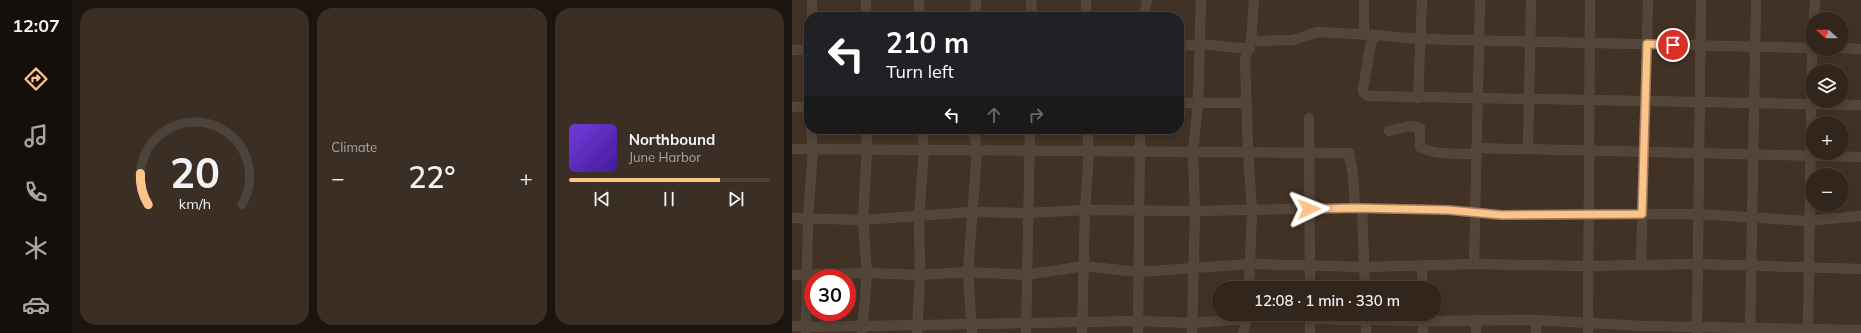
<!DOCTYPE html>
<meta charset="utf-8">
<style>
:root{--surface:#32261c;--page:#3a2e25;--text:#f1f3f6;--muted:#a8a5a3;--line:#4d433b;--accent:#fcc38b}
body{margin:0;font-family:Mulish,sans-serif;background:var(--page);color:var(--text);height:100vh;display:flex;flex-direction:column;font-size:15px;white-space:nowrap}
*{box-sizing:border-box;margin:0}
p{font-size:13px;color:var(--muted)}
.icon{flex:none;width:22px;height:22px;fill:none;stroke:currentColor;stroke-width:2;stroke-linecap:round;stroke-linejoin:round}
.map{position:relative;flex:1;overflow:hidden}
.sheet{display:flex;flex-direction:column;gap:8px;padding:8px;background:#1c150f;width:720px}
.sheet>*{flex:none}
.guide{position:absolute;left:12px;top:12px;width:380px;height:122px;border-radius:16px;box-shadow:0 2px 10px #0003,0 0 0 1px var(--line);background:#202124;color:#fff;overflow:hidden}
.needle{width:26px;rotate:291deg}
.tools{position:absolute;left:1013px;top:12px;display:grid;gap:8px}
.tools a{display:grid;place-items:center;width:44px;height:44px;border-radius:50%;background:var(--surface);box-shadow:0 2px 10px #0003,0 0 0 1px var(--line);font-size:20px}
.speed{position:absolute;left:12px;top:269px;display:flex;gap:8px;font-size:20px;font-weight:700;text-align:center}
.speed>*{display:grid;place-content:center;width:52px;height:52px;border-radius:50%;background:var(--surface);box-shadow:0 2px 10px #0003,0 0 0 1px var(--line);line-height:1}
.speed .limit{border:6px solid #d22;background:#fff;color:#111}
.pin{position:absolute;display:grid;place-items:center;width:34px;height:34px;color:#fff;margin:-17px;border:2px solid #fff;border-radius:50%;box-shadow:0 1px 4px #0007}
.me{position:absolute;width:44px;margin:-22px;rotate:88deg;stroke-linejoin:round;filter:drop-shadow(0 0 3px #0008)}
.turn{display:flex;align-items:center;gap:14px;height:84px;padding:0 16px;font-size:18px}
.turn .icon{width:52px;height:52px;stroke-width:2.5}
.turn b{display:block;font-size:28px;line-height:34px}
.lanes{display:flex;align-items:center;height:38px;padding:0 16px;background:#0003;justify-content:center;gap:20px;direction:ltr}
.lanes .off{opacity:.35}
.big{font-size:30px;font-weight:600;line-height:1.1}
.sheet .card{flex:1;display:flex;flex-direction:column;justify-content:center;gap:6px;min-width:0;padding:0 14px;border-radius:16px;background:var(--page)}
.sheet .dial{align-items:center;gap:0}
.dial svg{height:104px;overflow:visible;fill:none;stroke:var(--line);stroke-width:7;stroke-linecap:round;text-anchor:middle}
.dial text{fill:var(--text);stroke:none}
.song{display:flex;align-items:center;gap:12px}
.cover{width:48px;height:48px;border-radius:6px;background:linear-gradient(135deg,hsl(260 70% 55%),hsl(260 70% 35%))}
.played{height:4px;border-radius:2px;background:linear-gradient(90deg,var(--accent) 75%,var(--line) 75%)}
.keys{display:flex;justify-content:space-around;direction:ltr}
.heat{display:flex;justify-content:space-between;align-items:center;font-size:22px;direction:ltr}
.sheet .tiles{flex:1;display:grid;gap:8px;grid-template-columns:repeat(3,1fr)}
.trip{position:absolute;left:420px;top:281px;width:230px;height:40px;border-radius:20px;background:var(--surface);box-shadow:0 2px 10px #0003,0 0 0 1px var(--line);font-weight:600;line-height:40px;text-align:center}
main{display:flex;flex:1;min-height:0}
.tab-bar{display:flex;flex-direction:column;width:72px;justify-content:space-around;align-items:center;background:#140f0b;color:var(--muted)}
.tab-bar .icon{width:28px;height:28px}
.tab-bar .active{color:var(--accent)}
.tab-bar b{font-size:18px;color:var(--text)}
.map>svg:first-child{display:block}
.lines{fill:none;stroke-linecap:round;stroke-linejoin:round}
.minor-casing{stroke:#5b4e43;stroke-width:10}
.minor{stroke:#524539;stroke-width:9}
.route-casing{stroke:#a47f5a;stroke-width:10}
.route{stroke:#fcc38b;stroke-width:7}
</style>
<main>
<nav class="tab-bar">
<b>12:07</b>
<svg class="icon active" aria-label="directions" viewBox="0 0 24 24"><path d="M12 3l9 9-9 9-9-9zM9 14v-3h6M13 9l2 2-2 2"/></svg>
<svg class="icon" aria-label="music" viewBox="0 0 24 24"><path d="M9 18V5l10-2v13"/><circle cx="6" cy="18" r="3"/><circle cx="16" cy="16" r="3"/></svg>
<svg class="icon" aria-label="phone" viewBox="0 0 24 24"><path d="M5 4h4l2 5-3 2q2 4 5 5l2-3 5 2v4C11 20 4 13 5 4z"/></svg>
<svg class="icon" aria-label="climate" viewBox="0 0 24 24"><path d="M12 3v18M4 7l16 10M4 17L20 7"/></svg>
<svg class="icon" aria-label="car" viewBox="0 0 24 24"><path d="M5 17H2v-5l4-1 3-4h7l3 4 3 1v5h-3M9 17h6M6 11h13"/><circle cx="7" cy="17" r="2"/><circle cx="17" cy="17" r="2"/></svg>
</nav>
<section class="sheet">
<div class="tiles">
<div class="card dial"><svg viewBox="0 0 100 80">
<path d="M14 69A42 42 0 1 1 86 69"/>
<path d="M14 69A42 42 0 0 1 8 45" stroke="#fcc38b"/>
<text x="50" y="56" font-size="32" font-weight="700">20</text>
<text x="50" y="72" font-size="11">km/h</text>
</svg></div>
<div class="card"><p>Climate</p>
<div class="heat"><a>−</a><b class="big">22°</b><a>+</a></div>
</div>
<div class="card">
<div class="song"><i class="cover"></i><div><b>Northbound</b><p>June Harbor</p></div></div>
<div class="played"></div>
<div class="keys"><svg class="icon" aria-label="previous" viewBox="0 0 24 24"><path d="M18 5L8 12l10 7zM5 5v14"/></svg><svg class="icon" aria-label="pause" viewBox="0 0 24 24"><path d="M8 5v14M16 5v14"/></svg><svg class="icon" aria-label="next" viewBox="0 0 24 24"><path d="M6 5l10 7-10 7zM19 5v14"/></svg></div>
</div>
</div>
</section>
<div class="map">
<svg width="1069" height="333" viewBox="0 0 1069 333">
<rect width="100%" height="100%" fill="#423225"/>
<g class="lines">
<g class="minor-casing">
<g id="minor">
<polyline points="74,0 74,17"/>
<polyline points="127,0 127,17"/>
<polyline points="239,0 240,17"/>
<polyline points="20,17 20,0"/>
<polyline points="183,17 184,0"/>
<polyline points="294,17 294,0"/>
<polyline points="352,17 355,0"/>
<polyline points="1022,19 1023,0"/>
<polyline points="572,35 572,0"/>
<polyline points="584,35 579,43 571,88 571,92 576,96 1069,105"/>
<polyline points="459,41 501,40 525,32 584,35 627,39 1020,48"/>
<polyline points="387,46 409,44 458,49"/>
<polyline points="1050,48 1069,49"/>
<polyline points="0,50 17,50"/>
<polyline points="626,98 630,0"/>
<polyline points="387,103 454,103"/>
<polyline points="0,107 17,107"/>
<polyline points="517,118 518,288"/>
<path d="M597 131 618 126 628 128V147C644 156 667 153 684 154"/>
<polyline points="684,148 1069,157"/>
<polyline points="0,149 557,153 561,175 563,208"/>
<polyline points="736,149 739,0"/>
<polyline points="570,208 573,288"/>
<polyline points="0,218 71,220 179,212 235,213 293,210 403,211 563,208 656,210 710,215 906,214 1015,221 1069,216"/>
<polyline points="682,264 688,0"/>
<polyline points="849,265 856,0"/>
<polyline points="630,266 630,288"/>
<polyline points="0,275 75,273 128,275 176,272 234,275 292,266 346,272 458,264 573,267 682,264 796,266 906,264 1069,269"/>
<polyline points="457,288 460,210 456,152 453,59 459,41 462,0"/>
<polyline points="631,314 631,333"/>
<polyline points="518,319 631,321 744,320 851,326 1069,330"/>
<polyline points="684,320 684,333"/>
<polyline points="0,326 14,327 346,321 400,323 455,319"/>
<polyline points="905,332 909,0"/>
<polyline points="14,333 16,219 21,149 19,129"/>
<polyline points="70,333 75,273 71,220 75,150 74,129"/>
<polyline points="125,333 128,275 127,217 132,150 130,129"/>
<polyline points="180,333 176,272 185,151 182,129"/>
<polyline points="234,333 238,129"/>
<polyline points="290,333 293,210 297,151 295,129"/>
<polyline points="346,333 348,129"/>
<polyline points="400,333 403,211 401,152 406,103 409,0"/>
<polyline points="451,333 456,315"/>
<polyline points="518,333 518,314"/>
<polyline points="574,333 574,314"/>
<polyline points="744,333 744,320"/>
<polyline points="796,333 798,0"/>
<polyline points="958,333 964,0"/>
<polyline points="1016,333 1020,49"/>
</g>
</g>
<use href="#minor" class="minor"/>
</g>
<g class="lines">
<g class="route-casing">
<polyline id="route" points="517,209 563,208 656,210 710,215 850,214 855,44 881,45"/>
</g>
<use href="#route" class="route"/>
</g>
</svg>
<div class="tools">
<a><svg class="needle" viewBox="-14 -14 28 28"><path d="M0-13l5 13h-10z" fill="#e53935"/><path d="M0 13l5-13h-10z" fill="#a8a5a3"/></svg></a>
<a><svg class="icon" aria-label="layers" viewBox="0 0 24 24"><path d="M12 4l9 5-9 5-9-5zM3 14l9 5 9-5"/></svg></a>
<a>+</a>
<a>−</a>
</div>
<div class="speed"><div class="limit">30</div></div>
<div class="pin" style="left:881px;top:45px;background:#d93025"><svg class="icon" aria-label="arrive" viewBox="0 0 24 24"><path d="M6 21V4h12l-3 4 3 4H6"/></svg></div>
<svg class="me" style="left:517px;top:209px" viewBox="-20 -20 40 40"><path d="M0-17L14 15 0 8-14 15z" fill="#fcc38b" stroke="#fff" stroke-width="4"/></svg>
<div class="trip">12:08 · 1 min · 330 m</div>
<div class="guide">
<div class="turn"><svg class="icon" aria-label="left" viewBox="0 0 24 24"><path d="M17 20v-9H6M10 6l-5 5 5 5"/></svg><div><b>210 m</b>Turn left</div></div>
<div class="lanes"><svg class="icon" aria-label="left" viewBox="0 0 24 24"><path d="M17 20v-9H6M10 6l-5 5 5 5"/></svg><svg class="icon off" aria-label="ahead" viewBox="0 0 24 24"><path d="M12 20V5M6 11l6-6 6 6"/></svg><svg class="icon off" aria-label="right" viewBox="0 0 24 24"><path d="M7 20v-9h11M14 6l5 5-5 5"/></svg></div>
</div>
</div>
</main>
